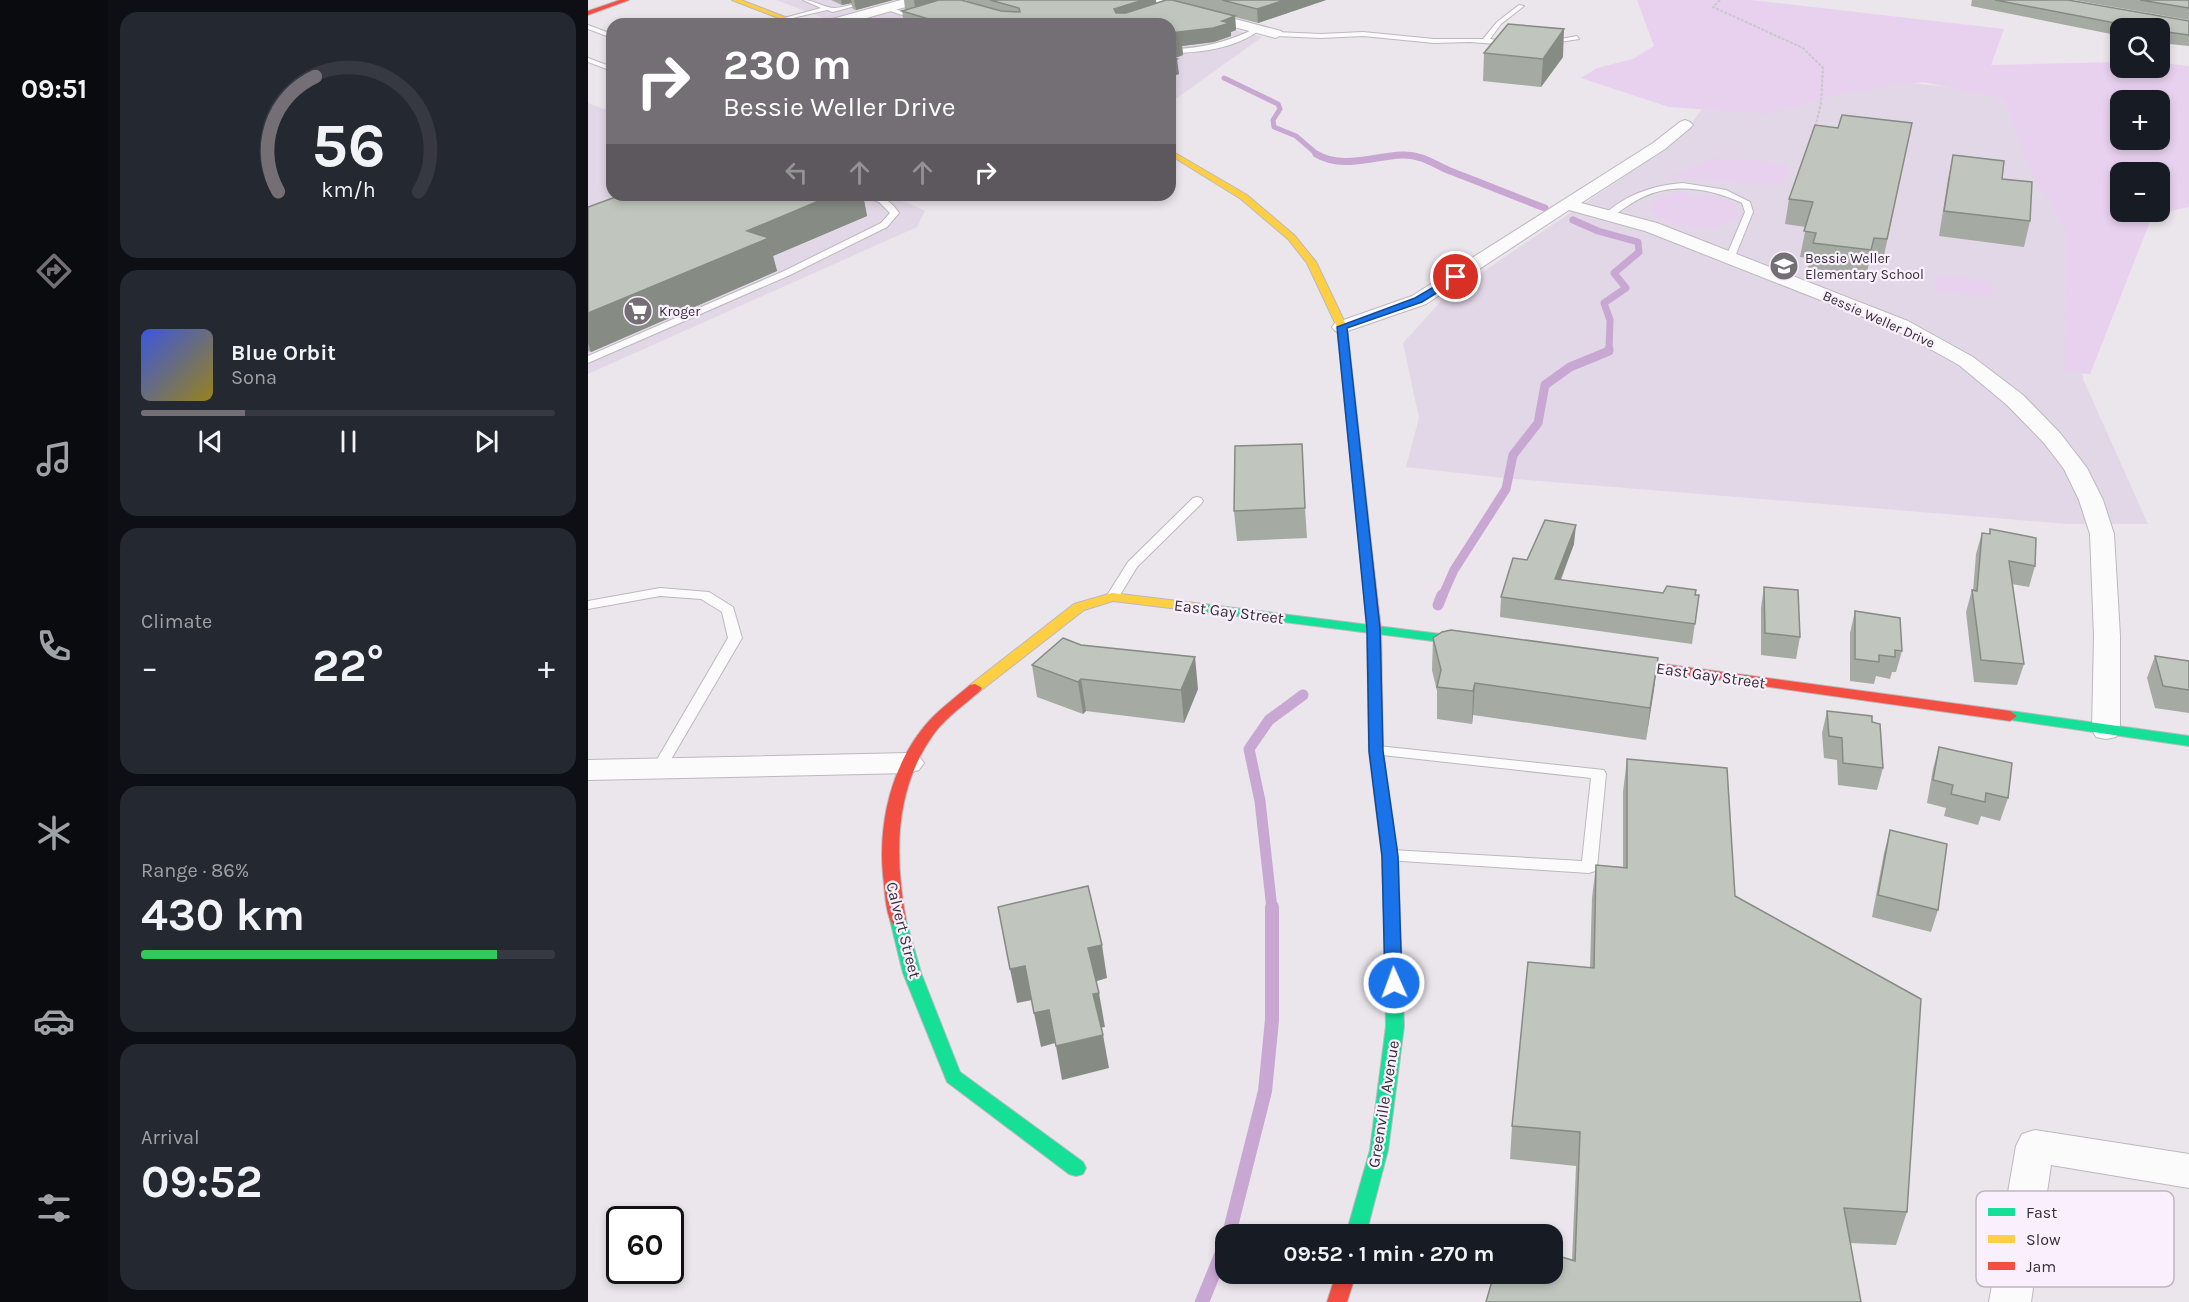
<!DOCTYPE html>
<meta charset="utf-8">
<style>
:root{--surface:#171b24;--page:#242831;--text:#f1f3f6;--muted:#9ea1a6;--line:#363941;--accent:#746f75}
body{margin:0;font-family:Karla,sans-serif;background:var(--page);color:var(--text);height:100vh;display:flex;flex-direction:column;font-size:22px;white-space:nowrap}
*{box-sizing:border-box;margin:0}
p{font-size:20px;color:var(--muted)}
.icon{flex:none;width:33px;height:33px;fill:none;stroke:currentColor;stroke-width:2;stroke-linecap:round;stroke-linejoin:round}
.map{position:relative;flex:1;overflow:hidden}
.details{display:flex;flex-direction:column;gap:12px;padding:12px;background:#0d0f14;width:480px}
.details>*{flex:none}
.top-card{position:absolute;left:18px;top:18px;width:570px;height:183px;border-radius:18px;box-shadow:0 3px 9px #0003;background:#746f75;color:#fff;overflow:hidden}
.tools{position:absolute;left:1522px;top:18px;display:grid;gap:12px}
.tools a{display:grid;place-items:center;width:60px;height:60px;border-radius:12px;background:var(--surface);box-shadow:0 3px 9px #0003;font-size:30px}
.speed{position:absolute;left:18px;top:1206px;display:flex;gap:12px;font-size:30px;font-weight:700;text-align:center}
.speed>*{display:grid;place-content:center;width:78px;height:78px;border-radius:50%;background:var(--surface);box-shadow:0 3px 9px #0003;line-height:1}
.speed .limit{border:3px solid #111;border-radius:9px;background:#fff;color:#111}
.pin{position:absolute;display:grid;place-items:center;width:51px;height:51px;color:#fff;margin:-26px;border:3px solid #fff;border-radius:50%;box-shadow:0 2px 6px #0007}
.me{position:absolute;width:66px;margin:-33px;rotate:358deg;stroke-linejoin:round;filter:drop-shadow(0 0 4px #0008)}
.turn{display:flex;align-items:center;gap:21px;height:126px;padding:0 18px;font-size:27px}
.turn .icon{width:78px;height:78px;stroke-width:2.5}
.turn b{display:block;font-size:42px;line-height:51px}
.lanes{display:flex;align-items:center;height:57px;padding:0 18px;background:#0003;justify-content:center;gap:30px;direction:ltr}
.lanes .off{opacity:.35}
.big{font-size:45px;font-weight:700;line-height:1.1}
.details .card{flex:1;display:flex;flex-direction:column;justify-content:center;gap:9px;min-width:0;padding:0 21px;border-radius:18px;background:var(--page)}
.details .dial{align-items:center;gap:0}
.dial svg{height:156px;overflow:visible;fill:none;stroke:var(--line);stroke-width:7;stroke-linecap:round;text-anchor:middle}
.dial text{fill:var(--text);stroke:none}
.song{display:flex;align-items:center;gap:18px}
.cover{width:72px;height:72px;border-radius:9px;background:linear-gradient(135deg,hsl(230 70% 55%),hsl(50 70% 35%))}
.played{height:6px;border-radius:3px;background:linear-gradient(90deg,var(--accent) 25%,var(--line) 25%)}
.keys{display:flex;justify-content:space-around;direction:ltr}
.heat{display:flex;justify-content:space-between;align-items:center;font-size:33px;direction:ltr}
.charge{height:9px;border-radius:4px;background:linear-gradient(90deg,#34c759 86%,var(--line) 0)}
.trip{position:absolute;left:627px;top:1224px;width:348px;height:60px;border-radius:18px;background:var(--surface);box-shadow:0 3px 9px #0003;font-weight:700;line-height:60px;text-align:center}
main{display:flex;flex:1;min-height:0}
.dock{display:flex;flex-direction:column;width:108px;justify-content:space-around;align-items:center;background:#090b0e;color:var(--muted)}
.dock .icon{width:42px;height:42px}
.dock .on{color:var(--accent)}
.dock b{font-size:27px;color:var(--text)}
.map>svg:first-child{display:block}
.built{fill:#e2d7e6}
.green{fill:#e8d1ef;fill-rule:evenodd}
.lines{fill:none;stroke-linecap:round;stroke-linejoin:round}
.stream-far4{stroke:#c9a7d3;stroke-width:5}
.stream-far3{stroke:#c9a7d3;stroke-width:7}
.stream-far2{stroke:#c9a7d3;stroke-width:9}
.stream-far1{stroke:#c9a7d3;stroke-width:11}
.stream{stroke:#c9a7d3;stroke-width:14}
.lane-casing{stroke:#bdb8be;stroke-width:2}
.street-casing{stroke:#bdb8be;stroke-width:2}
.fast-casing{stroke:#bdb8be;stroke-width:2}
.slow-casing{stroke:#bdb8be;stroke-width:2}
.jam-casing{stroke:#bdb8be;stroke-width:2}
.path{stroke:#c9c8ca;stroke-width:2;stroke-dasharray:3 1.5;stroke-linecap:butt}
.lane{fill:#fcfbfc;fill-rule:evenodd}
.street{fill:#fcfbfc;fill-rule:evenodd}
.fast{fill:#16e098;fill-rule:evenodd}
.slow{fill:#ffcf43;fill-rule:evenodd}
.jam{fill:#f24e42;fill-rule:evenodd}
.wall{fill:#a5aaa3}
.shaded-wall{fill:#868b84}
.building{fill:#c0c6bd;stroke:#868b84;stroke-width:1.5}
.route{fill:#1a73e8;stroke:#114b97;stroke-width:1.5}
.labels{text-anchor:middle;stroke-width:4.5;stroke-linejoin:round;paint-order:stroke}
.far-poi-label{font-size:14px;fill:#343035;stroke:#faeffd;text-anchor:start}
.far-street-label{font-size:14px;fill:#343035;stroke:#faeffd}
.street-label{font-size:16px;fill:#343035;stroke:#faeffd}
.key{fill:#faeffd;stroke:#bfb6c1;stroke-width:1.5}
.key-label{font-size:16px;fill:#343035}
</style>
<main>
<nav class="dock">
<b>09:51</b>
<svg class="icon on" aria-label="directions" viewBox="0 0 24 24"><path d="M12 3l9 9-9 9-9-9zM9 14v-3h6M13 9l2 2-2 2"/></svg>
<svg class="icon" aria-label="music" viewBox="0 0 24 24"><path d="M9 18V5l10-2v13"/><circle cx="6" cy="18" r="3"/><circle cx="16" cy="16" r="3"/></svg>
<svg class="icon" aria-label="phone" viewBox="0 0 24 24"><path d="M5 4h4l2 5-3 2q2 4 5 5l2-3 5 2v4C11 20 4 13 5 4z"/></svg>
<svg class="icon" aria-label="climate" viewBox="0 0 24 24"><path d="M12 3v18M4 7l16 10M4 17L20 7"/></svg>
<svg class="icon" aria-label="car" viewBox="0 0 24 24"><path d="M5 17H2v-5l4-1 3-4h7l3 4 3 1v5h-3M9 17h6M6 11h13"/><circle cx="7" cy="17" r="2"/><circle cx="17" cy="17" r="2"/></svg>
<svg class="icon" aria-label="filters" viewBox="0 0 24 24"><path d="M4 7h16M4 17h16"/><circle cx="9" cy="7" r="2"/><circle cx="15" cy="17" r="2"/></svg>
</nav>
<section class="details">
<div class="card dial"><svg viewBox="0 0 100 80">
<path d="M14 69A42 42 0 1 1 86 69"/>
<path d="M14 69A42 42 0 0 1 33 10" stroke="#746f75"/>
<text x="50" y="56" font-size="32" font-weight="700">56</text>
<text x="50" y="72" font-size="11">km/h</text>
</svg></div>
<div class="card">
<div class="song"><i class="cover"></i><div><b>Blue Orbit</b><p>Sona</p></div></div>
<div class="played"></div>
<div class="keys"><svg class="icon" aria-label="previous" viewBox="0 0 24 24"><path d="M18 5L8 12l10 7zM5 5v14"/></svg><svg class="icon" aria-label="pause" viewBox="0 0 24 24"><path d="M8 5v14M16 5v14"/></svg><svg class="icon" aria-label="next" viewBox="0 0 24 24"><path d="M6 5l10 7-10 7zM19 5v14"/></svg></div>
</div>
<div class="card"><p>Climate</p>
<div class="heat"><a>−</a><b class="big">22°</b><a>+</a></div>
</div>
<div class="card"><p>Range · 86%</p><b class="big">430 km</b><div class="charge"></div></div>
<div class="card"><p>Arrival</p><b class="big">09:52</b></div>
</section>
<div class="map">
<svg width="1601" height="1302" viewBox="0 0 1601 1302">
<rect width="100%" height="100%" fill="#ebe5ec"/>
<g class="built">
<polygon points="188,0 532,0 674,37 582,103 582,24 252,24"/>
<polygon points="1146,64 1445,96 1491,234 1488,309 1495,379 1560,524 1481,524 915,478 818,467 831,418 815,343 856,298 1086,143 1096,134"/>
<polygon points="0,103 24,112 24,195 295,195 320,203 337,211 329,227 0,374"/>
</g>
<g class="green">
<path d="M1049 0H1163L1416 29 1403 65 1533 62V68H1572V63L1601 66V207L1565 214 1502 374 1477 372 1478 229 1441 168 1416 99 1336 82 1256 93 1181 114 1081 107 993 78 1009 68 1045 59 1066 46ZM1533 100H1572V140H1533ZM1533 172H1572V212H1533Z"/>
<polygon points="1127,158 1198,163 1202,172 1194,183 1176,185 1081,177"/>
<path d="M1093 192 1135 198 1151 208 1152 214C1136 235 1073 231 1061 208 1066 195 1081 194 1093 192Z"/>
<polygon points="1347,275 1403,281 1405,298 1347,292"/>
</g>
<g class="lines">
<polyline class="stream-far4" points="636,78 690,104 692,109 685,120 686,127 708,136 730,155"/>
<g class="stream-far3">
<path d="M728 154C755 170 785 156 814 155 832 154 846 164 862 171 894 183 925 196 957 208"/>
<polyline points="985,220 1010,231 1050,242 1051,252 1026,273 1038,288 1016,303 1022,320 1021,350"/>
</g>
<polyline class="stream-far2" points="854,597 866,570 918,489 925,455 950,423 957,385 982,367 1021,351 1021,349"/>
<g class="stream-far1">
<polyline points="850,605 854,595"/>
<polyline points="684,909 672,801 661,749 681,720 715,695"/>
</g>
<g class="stream">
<polyline points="641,1234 677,1091 684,1020 684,907"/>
<polyline points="614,1302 638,1243"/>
</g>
<g class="lane-casing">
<g id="lane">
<path d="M215 0C226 0 236 8 247 8 261 7 274 0 289 0L245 12 239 10 196 20V18L233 8Z"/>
<polygon points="931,5 936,6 913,24 902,39 924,42 922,45 882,42 846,43 775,36 733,38 688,36 685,34 688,32 733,34 775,32 846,39 895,39 909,22"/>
<polygon points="296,7 336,16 337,17 315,24 304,24 323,18 296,9"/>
<polygon points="0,25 24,34 24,38 0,29"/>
<path d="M668 28 673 29C649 48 612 53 582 53V49C613 49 640 42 668 28Z"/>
<polygon points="989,36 991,39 959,44 956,42"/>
<polygon points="0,58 24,67 24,71 0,62"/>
<path d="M1095 183 1138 190 1162 202 1165 212 1146 259 1138 257 1157 212 1154 203C1123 189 1087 182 1055 197 1044 202 1034 210 1023 217L1016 215C1037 195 1066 185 1095 183Z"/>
<path d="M271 195C289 195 301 197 311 213L299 227 202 275 0 363V356L196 271 293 223 302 213 291 202Z"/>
<polygon points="609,497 613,498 615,501 613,504 549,567 529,600 519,600 518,597 540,562 605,498"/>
<polygon points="72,588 121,592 145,607 154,638 78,768 76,772 66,772 64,768 140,638 134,612 113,599 72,596 0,609 0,601"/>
<polygon points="790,746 1016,770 1018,774 1009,867 1007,871 1001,873 798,860 796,856 798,852 804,850 994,861 1003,778 785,754 783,751"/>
</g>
</g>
<g class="street-casing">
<g id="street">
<polygon points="313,0 333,0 332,3 257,24 235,24 237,21"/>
<polygon points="554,0 575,0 693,31 695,34 688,38 555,3"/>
<polygon points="1097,120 1102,122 1105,125 1102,128 1077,149 993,203 1069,223 1320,321 1385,357 1435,395 1472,433 1499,468 1515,500 1526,534 1532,636 1532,730 1528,737 1518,739 1508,737 1504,730 1506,636 1502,534 1491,500 1476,469 1456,443 1419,405 1371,365 1306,329 1057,231 981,210 838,304 754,333 747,331 744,327 747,323 824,296 1065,143 1092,122"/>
<polygon points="321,753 331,756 336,763 331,770 321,773 0,780 0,760"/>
<polygon points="1447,1130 1601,1154 1601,1188 1463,1165 1443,1302 1401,1302 1428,1146 1434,1134"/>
</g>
</g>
<g class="fast-casing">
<g id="fast">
<polygon points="615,604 892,639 899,643 892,647 610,611 608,608"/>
<polygon points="1422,711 1601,736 1601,746 1417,719 1415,716"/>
<polygon points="310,914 316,916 318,920 333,973 372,1072 495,1162 498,1168 495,1174 488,1176 481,1174 359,1082 315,973 302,920 304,916"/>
<polygon points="804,915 810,917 812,921 816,1026 800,1150 778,1234 758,1234 782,1150 798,1026 796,921 798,917"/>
</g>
</g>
<g class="slow-casing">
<g id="slow">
<polygon points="144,0 153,0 215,24 206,24"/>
<polygon points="582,150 659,195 706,235 728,262 759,327 784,552 782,555 774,555 772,552 749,327 719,263 700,239 653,199 582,155"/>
<polygon points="524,593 615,604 622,608 615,612 525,601 496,610 392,691 382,691 380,688 382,685 486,604"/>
</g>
</g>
<g class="jam-casing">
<g id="jam">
<polygon points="32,0 41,0 0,15 0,11"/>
<polygon points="778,548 784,552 793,629 795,751 810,856 812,921 810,925 804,927 798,925 796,921 794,856 781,751 779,629 772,552"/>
<polygon points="1023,657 1422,711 1429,716 1422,721 1018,664 1016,661 1018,658"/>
<path d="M387 684 394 688 392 691C377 704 360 716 348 731 306 787 306 854 318 920L316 924 310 926 304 924C297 911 297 890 295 875 290 822 304 762 341 721 353 708 368 697 382 685Z"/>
<polygon points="748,1274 768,1274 759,1302 739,1302"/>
</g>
</g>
<polyline class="path" points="1132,0 1125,7 1215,48 1235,68 1233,103 1227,128"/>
<use href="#lane" class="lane"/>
<use href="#street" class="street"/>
<use href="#fast" class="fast"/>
<use href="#slow" class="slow"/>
<use href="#jam" class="jam"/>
</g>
<g class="wall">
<polygon points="243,0 305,0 268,10 265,9 263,3 254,5"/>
<polygon points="316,0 373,0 379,1 378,0 568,0 568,3 578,0 738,0 670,23 647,17 648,30 643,32 643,36 626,42 594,46 595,55 586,58 591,74 582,77 582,24 316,24 314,11 318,10 317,9"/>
<polygon points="1384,0 1480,0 1601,21 1601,46 1572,43 1572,28 1533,28 1533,36 1383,6"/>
<polygon points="1486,0 1601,0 1601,20"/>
<polygon points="896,53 975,57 953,87 895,81"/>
<polygon points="1324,123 1294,265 1281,263 1278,276 1220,268 1222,258 1212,257 1218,227 1197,224 1201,199 1250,128"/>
<polygon points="1365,155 1414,179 1442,221 1436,247 1351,236 1360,179"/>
<polygon points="33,195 275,195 279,216 185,256 189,271 3,352 0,351 0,207"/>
<polygon points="717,508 719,538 649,541 646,511"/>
<polygon points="1402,529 1447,566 1441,587 1424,584 1436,664 1429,685 1386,682 1378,612 1384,590 1385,591 1388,554 1394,533 1401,534"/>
<polygon points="986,544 973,580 1075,593 1111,595 1104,644 912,617 913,597 939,560"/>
<polygon points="1176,587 1212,637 1208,659 1173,655 1173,608"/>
<polygon points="1267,611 1314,651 1308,672 1304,672 1302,679 1288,676 1286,684 1262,681 1262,633"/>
<polygon points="845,638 1070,658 1058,740 885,715 884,724 849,719 849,691 844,670"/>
<polygon points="1567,656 1601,661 1601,713 1567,708 1559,678"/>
<polygon points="444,665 610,689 596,723 498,711 495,714 449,697"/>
<polygon points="1239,711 1284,722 1295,768 1289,790 1250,785 1249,760 1236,758 1234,733"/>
<polygon points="1351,747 1420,798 1412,821 1393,816 1390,825 1356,816 1358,808 1339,803 1345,769"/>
<polygon points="1039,759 1147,896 1319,1212 1308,1245 1262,1243 1273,1302 984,1260 988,1166 922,1159 924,1126 1002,968 1004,898 1008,865 1035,867 1035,792"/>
<polygon points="1302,830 1350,910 1343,932 1284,917 1296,853"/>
</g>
<g class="shaded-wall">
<polygon points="253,0 263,0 264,3 254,5"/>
<polygon points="266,0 305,0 268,10"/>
<polygon points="326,0 371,0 328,13"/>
<polygon points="555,0 568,0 569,9 527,23 526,9"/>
<polygon points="697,0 738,0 670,23 669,9"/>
<polygon points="647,16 648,30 643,32 643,36 626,42 594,46 595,55 582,60 582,33"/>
<polygon points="976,29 975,57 953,87 955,59"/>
<polygon points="589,59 591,74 582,77 582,62"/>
<polygon points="245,195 275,195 279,216 185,256 189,271 3,352 0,343 0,313 159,231"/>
<polygon points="988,525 986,544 965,599 967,579"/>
<polygon points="607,657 610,689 596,723 593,690"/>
<polygon points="1070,658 1066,690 1058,740 1062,708"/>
<polygon points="493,679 498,711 495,714 490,682"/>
<polygon points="887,683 885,715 884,724 885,691"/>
<polygon points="514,945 519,978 506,982 500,948"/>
<polygon points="437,966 444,1000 429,1003 422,969"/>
<polygon points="511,993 517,1027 511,1028 505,994"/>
<polygon points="461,1010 467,1043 453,1047 446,1013"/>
<polygon points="515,1035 521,1068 474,1080 468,1046"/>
</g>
<g class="building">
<polygon points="351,0 373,0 413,11 432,12 431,8 402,0 555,0 526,9 528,13 538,13 578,0 584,0 647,16 634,21 642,23 625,28 582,33 582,24 357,24 314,11"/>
<polygon points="634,0 697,0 669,9"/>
<polygon points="1407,0 1480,0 1601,21 1601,35 1572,31 1572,28 1553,28"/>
<polygon points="1552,0 1601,0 1601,8"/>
<polygon points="920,24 976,29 955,59 896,53"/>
<polygon points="582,41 594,41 582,45"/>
<polygon points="582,57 589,59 582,62"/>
<polygon points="1254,115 1324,123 1299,239 1286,238 1283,250 1225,243 1228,233 1216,231 1225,202 1201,199 1227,125 1250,128"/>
<polygon points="1365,155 1416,161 1414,179 1444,182 1442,221 1356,211"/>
<polygon points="33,195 245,195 159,231 181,238 0,313 0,207"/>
<polygon points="714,444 717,508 646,511 647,446"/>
<polygon points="957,520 988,525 967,579 1075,593 1079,586 1108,590 1107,595 1111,595 1107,624 913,597 925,558 939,560"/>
<polygon points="1402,529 1448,538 1447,566 1421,561 1436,664 1393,660 1384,590 1389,591 1394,533 1402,534"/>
<polygon points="1176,587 1210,590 1212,637 1177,633"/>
<polygon points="1267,611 1312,618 1314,651 1307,650 1307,657 1291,655 1291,662 1267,659"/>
<polygon points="863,630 1070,658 1062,708 887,683 885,691 849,687 853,670 845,638 854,632"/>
<polygon points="475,638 493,645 607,657 593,690 493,679 490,682 444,665"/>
<polygon points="1567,656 1601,661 1601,690 1575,686"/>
<polygon points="1239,711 1284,716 1284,722 1292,724 1295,768 1255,763 1254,738 1241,736"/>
<polygon points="1351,747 1424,763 1420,798 1398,793 1397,802 1363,794 1365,785 1345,780"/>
<polygon points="1039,759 1139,768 1147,896 1333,999 1319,1212 1256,1208 1273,1302 898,1302 906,1274 964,1274 964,1254 987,1261 992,1132 924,1126 940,962 1006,968 1008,865 1039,868"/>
<polygon points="1302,830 1359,844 1350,910 1290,895"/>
<polygon points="500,886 514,945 500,948 511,993 505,994 515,1035 468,1046 461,1010 446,1013 437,966 422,969 410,907"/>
</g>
<polygon class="route" points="868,274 871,275 871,279 834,302 759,328 792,629 795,751 810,856 814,983 812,988 806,990 800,988 797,983 794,856 781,751 779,629 749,327 827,298"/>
<defs>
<g id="school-disc" transform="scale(1.5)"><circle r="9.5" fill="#746f75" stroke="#faeffd"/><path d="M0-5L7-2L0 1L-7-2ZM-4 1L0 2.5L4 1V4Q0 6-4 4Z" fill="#fff"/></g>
<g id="supermarket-disc" transform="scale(1.5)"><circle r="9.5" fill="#746f75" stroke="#faeffd"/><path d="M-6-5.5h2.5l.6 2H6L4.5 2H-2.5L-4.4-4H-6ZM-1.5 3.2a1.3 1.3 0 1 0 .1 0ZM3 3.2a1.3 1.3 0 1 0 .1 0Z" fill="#fff"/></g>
</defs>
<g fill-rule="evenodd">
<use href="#school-disc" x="1196" y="266"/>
<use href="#supermarket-disc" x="50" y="311"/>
</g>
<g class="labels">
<g class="far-poi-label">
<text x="1217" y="263">Bessie Weller<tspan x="1217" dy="16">Elementary School</tspan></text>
<text x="71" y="316">Kroger</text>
</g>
<g class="far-street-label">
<text transform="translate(1291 319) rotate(24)" y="5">Bessie Weller Drive</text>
</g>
<g class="street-label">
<text transform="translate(641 611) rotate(7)" y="6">East Gay Street</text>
<text transform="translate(1123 675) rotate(8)" y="6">East Gay Street</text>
<text transform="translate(316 930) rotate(76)" y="6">Calvert Street</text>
<text transform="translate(795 1104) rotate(-81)" y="6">Greenville Avenue</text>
</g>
</g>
<rect x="1388" y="1191" width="198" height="96" rx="9" class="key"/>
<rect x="1400" y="1208" width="27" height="8" fill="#16e098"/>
<rect x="1400" y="1235" width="27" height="8" fill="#ffcf43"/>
<rect x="1400" y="1262" width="27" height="8" fill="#f24e42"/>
<g class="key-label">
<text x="1438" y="1218">Fast</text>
<text x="1438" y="1245">Slow</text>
<text x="1438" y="1272">Jam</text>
</g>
</svg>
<div class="tools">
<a><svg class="icon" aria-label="search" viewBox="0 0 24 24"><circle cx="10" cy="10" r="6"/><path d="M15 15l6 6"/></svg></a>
<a>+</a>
<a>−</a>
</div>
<div class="speed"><div class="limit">60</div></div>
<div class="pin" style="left:868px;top:277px;background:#d93025"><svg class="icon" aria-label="arrive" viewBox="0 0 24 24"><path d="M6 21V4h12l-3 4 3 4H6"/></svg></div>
<svg class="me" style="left:806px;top:983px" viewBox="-20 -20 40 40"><circle r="17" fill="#1a73e8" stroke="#fff" stroke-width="3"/><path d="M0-11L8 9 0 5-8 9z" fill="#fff"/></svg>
<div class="trip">09:52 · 1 min · 270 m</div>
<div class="top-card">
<div class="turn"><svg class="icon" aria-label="right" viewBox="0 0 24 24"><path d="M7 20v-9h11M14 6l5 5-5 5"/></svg><div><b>230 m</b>Bessie Weller Drive</div></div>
<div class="lanes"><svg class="icon off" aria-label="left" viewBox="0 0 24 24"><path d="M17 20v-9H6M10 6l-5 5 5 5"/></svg><svg class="icon off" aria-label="ahead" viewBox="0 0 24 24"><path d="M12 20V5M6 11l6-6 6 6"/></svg><svg class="icon off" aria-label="ahead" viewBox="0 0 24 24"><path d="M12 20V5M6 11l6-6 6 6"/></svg><svg class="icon" aria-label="right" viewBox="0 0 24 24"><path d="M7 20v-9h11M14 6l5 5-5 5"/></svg></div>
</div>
</div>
</main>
